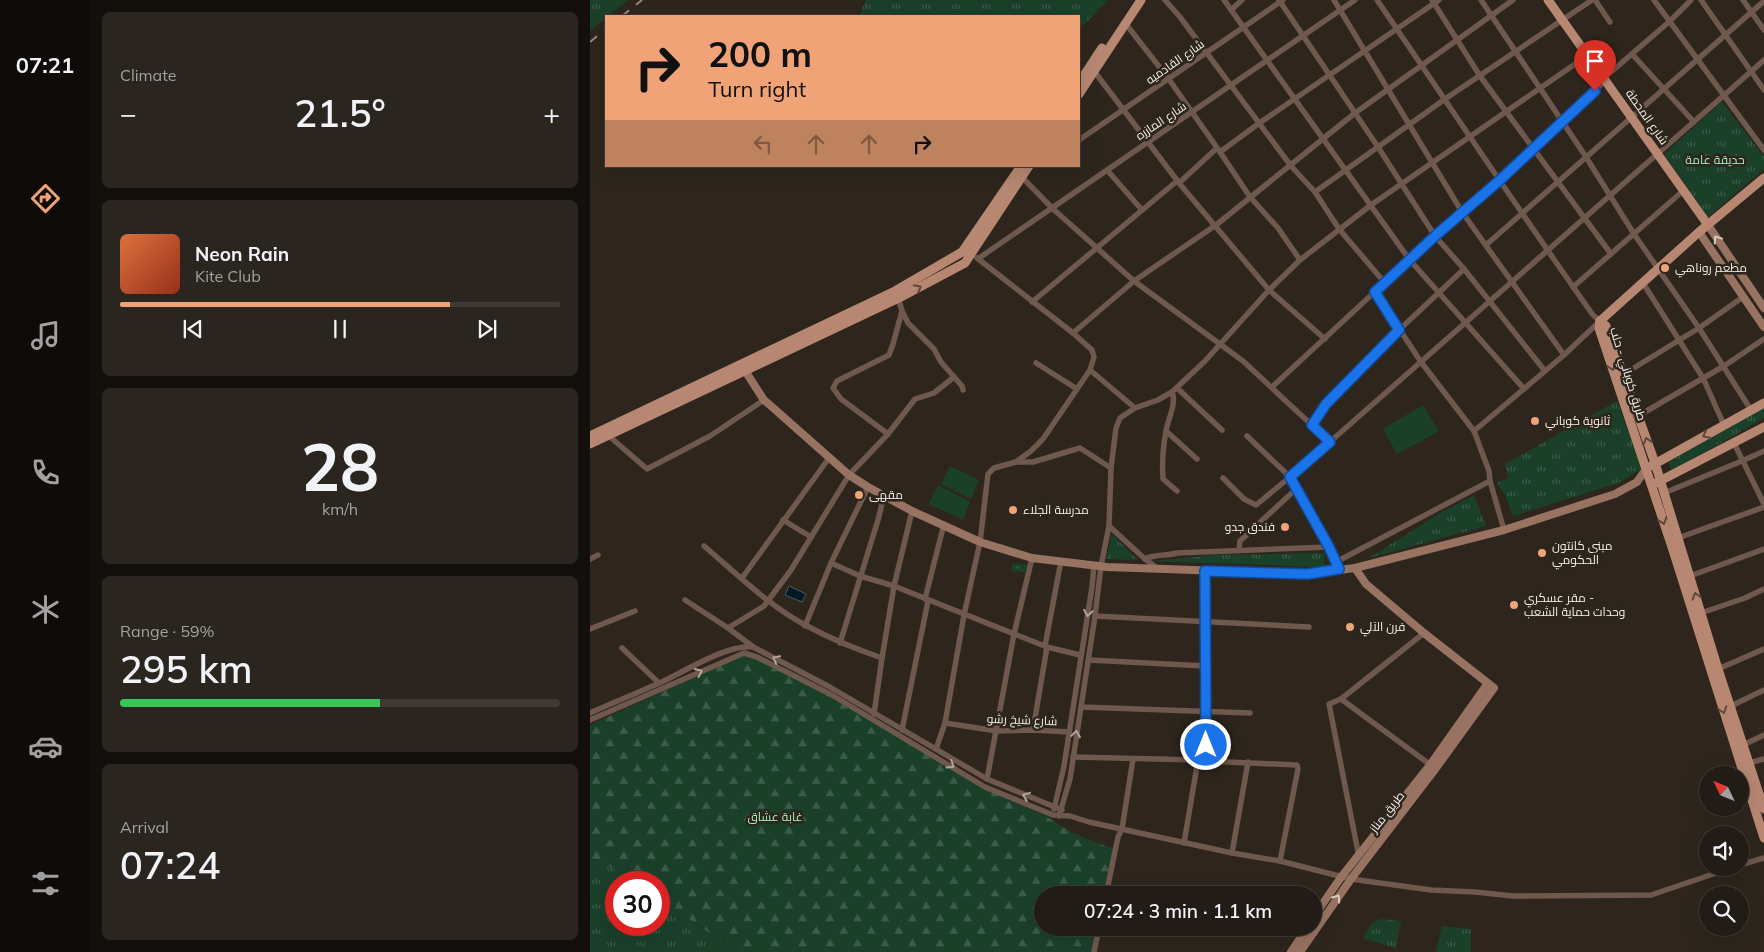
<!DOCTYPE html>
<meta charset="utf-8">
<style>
:root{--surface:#221c16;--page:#2a251f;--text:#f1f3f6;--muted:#a2a1a1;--line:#3f3a35;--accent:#efa377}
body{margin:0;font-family:Mulish,Cairo,sans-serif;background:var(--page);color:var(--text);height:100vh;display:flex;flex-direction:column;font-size:19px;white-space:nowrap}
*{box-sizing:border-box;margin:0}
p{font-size:16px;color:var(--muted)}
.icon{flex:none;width:28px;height:28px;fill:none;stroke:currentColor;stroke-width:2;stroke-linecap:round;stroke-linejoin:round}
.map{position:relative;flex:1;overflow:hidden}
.side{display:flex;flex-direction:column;gap:12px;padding:12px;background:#130f0c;width:500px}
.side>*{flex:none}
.hud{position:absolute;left:15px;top:15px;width:475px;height:152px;border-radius:0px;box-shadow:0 5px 20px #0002,0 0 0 1px var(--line);background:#efa377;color:#111;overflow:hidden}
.needle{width:32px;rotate:313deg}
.controls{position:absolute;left:1109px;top:766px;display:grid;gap:10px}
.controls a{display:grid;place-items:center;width:50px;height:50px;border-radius:50%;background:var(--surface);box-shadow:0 5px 20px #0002,0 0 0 1px var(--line);font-size:25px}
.speed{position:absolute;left:15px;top:871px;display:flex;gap:10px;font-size:25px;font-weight:700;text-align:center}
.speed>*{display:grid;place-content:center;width:65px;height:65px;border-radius:50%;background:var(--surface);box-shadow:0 5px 20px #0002,0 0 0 1px var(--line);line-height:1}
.speed .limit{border:8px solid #d22;background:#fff;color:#111}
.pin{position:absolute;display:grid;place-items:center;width:42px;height:42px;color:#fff;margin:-51px -21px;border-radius:50% 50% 50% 0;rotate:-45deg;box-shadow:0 0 5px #0007}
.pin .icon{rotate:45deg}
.me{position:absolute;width:55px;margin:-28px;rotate:0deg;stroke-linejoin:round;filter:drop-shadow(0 0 4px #0008)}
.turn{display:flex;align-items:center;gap:18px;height:105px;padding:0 20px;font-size:22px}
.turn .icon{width:65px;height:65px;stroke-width:2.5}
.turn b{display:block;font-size:35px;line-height:42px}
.lanes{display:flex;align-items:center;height:48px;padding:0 20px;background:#0003;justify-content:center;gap:25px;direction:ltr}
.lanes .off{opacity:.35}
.big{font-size:38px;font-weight:600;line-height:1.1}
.side .widget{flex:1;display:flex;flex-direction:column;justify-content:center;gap:8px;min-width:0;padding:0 18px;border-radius:8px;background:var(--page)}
.side .dial{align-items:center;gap:0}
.dial b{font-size:65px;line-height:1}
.song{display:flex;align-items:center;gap:15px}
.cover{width:60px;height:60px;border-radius:8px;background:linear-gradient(135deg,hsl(20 70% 55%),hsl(10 70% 35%))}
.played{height:5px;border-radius:2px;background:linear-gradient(90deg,var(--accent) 75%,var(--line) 75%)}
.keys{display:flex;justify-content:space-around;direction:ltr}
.heat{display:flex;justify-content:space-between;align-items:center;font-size:28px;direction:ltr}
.charge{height:8px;border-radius:4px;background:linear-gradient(90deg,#34c759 59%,var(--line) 0)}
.trip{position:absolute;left:444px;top:886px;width:288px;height:50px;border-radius:25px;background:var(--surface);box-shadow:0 5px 20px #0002,0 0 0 1px var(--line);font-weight:600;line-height:50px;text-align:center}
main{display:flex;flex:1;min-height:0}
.tab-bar{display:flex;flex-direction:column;width:90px;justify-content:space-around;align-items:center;background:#0e0b09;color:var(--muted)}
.tab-bar .icon{width:35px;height:35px}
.tab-bar .selected{color:var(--accent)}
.tab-bar b{font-size:22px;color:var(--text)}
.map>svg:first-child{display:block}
.grass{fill:url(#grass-tufts)}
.forest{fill:url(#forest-firs)}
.garden{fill:url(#garden-dots)}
.pitch{fill:#1a402a}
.water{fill:url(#water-ripples);stroke:#4a5962}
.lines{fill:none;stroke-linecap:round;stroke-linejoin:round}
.minor{stroke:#6f584d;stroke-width:5.5}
.secondary{stroke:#987362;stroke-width:8}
.primary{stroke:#b78772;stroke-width:9}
.rail{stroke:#918b83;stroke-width:2;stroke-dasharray:9 9;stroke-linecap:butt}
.oneway{stroke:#dacbc2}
.oneway2{stroke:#5e483b}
.oneway3{stroke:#b2a49c}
.route-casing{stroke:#114b97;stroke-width:12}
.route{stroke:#1a73e8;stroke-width:9}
.poi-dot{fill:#efa377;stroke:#2e261d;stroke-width:2}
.labels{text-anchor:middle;stroke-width:5;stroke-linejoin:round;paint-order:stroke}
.street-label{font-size:12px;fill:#f6f1eb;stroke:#2e261d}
.park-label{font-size:12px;fill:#a0f3bf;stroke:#2e261d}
.poi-label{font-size:12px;fill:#f6f1eb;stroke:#2e261d;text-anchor:start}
</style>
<main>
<nav class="tab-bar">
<b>07:21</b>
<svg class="icon selected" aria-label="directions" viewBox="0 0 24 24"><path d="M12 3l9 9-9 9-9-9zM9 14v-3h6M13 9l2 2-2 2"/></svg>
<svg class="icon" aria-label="music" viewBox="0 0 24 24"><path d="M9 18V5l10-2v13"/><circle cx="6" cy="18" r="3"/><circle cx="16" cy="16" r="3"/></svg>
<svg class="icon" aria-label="phone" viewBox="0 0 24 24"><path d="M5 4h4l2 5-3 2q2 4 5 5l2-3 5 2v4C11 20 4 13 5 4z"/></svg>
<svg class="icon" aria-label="climate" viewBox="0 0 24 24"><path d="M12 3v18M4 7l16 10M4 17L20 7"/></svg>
<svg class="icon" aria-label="car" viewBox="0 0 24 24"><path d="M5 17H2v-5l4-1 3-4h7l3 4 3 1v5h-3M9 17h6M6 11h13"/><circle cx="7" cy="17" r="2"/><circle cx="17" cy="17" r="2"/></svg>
<svg class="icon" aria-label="filters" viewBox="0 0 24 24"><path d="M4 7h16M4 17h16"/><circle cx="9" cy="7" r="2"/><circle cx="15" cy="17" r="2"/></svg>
</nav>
<section class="side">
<div class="widget"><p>Climate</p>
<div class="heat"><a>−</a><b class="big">21.5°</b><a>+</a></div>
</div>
<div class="widget">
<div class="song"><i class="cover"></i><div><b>Neon Rain</b><p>Kite Club</p></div></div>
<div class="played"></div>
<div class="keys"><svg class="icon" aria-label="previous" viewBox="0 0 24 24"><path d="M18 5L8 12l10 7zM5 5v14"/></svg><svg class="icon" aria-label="pause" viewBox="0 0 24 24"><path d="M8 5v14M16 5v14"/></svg><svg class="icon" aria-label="next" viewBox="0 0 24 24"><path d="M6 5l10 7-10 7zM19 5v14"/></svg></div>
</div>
<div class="widget dial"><b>28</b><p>km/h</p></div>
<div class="widget"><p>Range · 59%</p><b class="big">295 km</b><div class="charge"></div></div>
<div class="widget"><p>Arrival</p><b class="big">07:24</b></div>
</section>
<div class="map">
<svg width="1174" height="952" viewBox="0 0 1174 952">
<defs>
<pattern id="grass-tufts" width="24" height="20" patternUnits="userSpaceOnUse" patternTransform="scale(1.25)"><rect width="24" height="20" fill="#1a402a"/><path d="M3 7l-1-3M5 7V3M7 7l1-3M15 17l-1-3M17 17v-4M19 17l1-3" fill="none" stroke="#3c5c49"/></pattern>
<pattern id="forest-firs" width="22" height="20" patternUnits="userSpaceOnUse" patternTransform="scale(1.25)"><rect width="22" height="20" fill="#1a402a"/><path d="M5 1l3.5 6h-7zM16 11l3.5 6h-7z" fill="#3c5c49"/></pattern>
<pattern id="garden-dots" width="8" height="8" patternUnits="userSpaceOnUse" patternTransform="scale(1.25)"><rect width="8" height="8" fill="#1a402a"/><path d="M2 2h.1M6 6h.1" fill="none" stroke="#3c5c49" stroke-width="1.8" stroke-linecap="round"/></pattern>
<pattern id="water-ripples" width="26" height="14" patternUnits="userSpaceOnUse" patternTransform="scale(1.25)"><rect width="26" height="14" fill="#001827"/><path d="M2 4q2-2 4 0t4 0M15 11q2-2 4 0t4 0" fill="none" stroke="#263a46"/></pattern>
</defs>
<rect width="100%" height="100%" fill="#2e261d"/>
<g class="grass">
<polygon points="0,0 38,0 0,31"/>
<polygon points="276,0 518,0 489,30 489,16 269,16"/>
<polygon points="1132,102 1174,157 1174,169 1118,217 1074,154"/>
<polygon points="1027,401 1052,468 1031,482 923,516 915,495 907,483 918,478 915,464"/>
<polygon points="1174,408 1174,418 1082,471 1078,462"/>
<polygon points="884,495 896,526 779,558 852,512"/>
<polygon points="522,534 548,560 516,559"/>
<polygon points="734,553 734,567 561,561 625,555"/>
<polygon points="14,862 44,882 26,882 26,925 69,925 69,899 147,952 0,952 0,883"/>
<polygon points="791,919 811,921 806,948 775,939 774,936 782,923"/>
<polygon points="852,926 881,929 881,952 846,952"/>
</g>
<polygon class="forest" points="156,654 235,692 394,789 454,815 483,833 518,847 528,848 518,895 452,895 452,928 512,928 507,952 148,952 69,899 69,882 44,882 14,863 0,883 0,725"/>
<polygon class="garden" points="423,563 437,565 435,572 421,571"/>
<g class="pitch">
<polygon points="833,405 849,431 807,454 793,429"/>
<polygon points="360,466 389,480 381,499 351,484"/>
<polygon points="348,485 380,502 373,520 339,504"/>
</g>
<polygon class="water" points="199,586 216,594 212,602 195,595"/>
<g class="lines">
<g class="minor">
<polyline points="575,0 590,17 701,166 725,192 749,229 795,283"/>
<polyline points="634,0 819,259 934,389"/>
<polyline points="689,0 788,147 845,236 874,269 955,371"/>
<polyline points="744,0 872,212 974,355"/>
<path d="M787 0C859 105 929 211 1003 315L1010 321 974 355 884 431"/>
<polyline points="842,0 890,76 1021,254"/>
<polyline points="891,0 996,157 1044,234 1109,328 1161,410"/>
<polyline points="1005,0 1020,22"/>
<polyline points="1064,0 1174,150"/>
<polyline points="1111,0 1174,90"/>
<polyline points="1153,0 1174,30"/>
<polyline points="641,10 652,0"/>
<polyline points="535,23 578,78 630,152 660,197 688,228 710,260"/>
<polyline points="1042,54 1104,122"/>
<polyline points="504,71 589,183 679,290 735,339"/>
<polyline points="1014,78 1080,21 1101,0"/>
<polyline points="489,140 693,0"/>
<polyline points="630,152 668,124 849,0"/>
<polyline points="517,170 552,210"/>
<polyline points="432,177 462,208 544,281 653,361 740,442"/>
<polyline points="589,183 627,148"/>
<polyline points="725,192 855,99 1002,0"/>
<polyline points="896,245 1174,1"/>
<polyline points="387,258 483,333 502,350 504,357 500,370 545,408"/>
<polyline points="389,258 765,0"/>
<polyline points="1053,283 1113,378 1134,425"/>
<polyline points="983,287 1094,190"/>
<polyline points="308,297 312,311 318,323 344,349 351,362 372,386 373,390"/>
<polyline points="442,302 587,181"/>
<polyline points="483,333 544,281 626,225 765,113 923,0"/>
<polyline points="446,363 487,389"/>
<polyline points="1034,374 1109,328 1153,297"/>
<polyline points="682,387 845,236 909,180 1016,80"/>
<polyline points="587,388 632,430"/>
<path d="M582 392C587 403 578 419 576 431 573 446 572 463 573 479L587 491"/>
<polyline points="1048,416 1134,366 1174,339"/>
<polyline points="722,425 736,404 809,330 874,269"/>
<polyline points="576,431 607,459"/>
<polyline points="298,434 251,399 243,388 247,381 299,355 303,344 312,311"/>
<polyline points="19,436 57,469 120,436 174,400"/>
<polyline points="657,436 700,477 739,547 748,565"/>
<polyline points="1144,443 1174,504"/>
<polyline points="426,462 443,462 490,448 521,468"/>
<polyline points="633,478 654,499 666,505 700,477 1174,60"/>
<polyline points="900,481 914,530"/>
<polyline points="1074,493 1152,461 1174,451"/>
<polyline points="193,520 221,537"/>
<polyline points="519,526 555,559 568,569"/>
<polyline points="1088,538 1174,507"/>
<path d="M114 546C147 574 179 606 217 626 241 639 266 649 292 658"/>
<polyline points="649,550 650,541 706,489"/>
<polyline points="0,559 8,555"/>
<path d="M555 559C565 554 577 556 587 553L739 547"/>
<polyline points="746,562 900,481 899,471 884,431 831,362 785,292"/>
<polyline points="241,563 278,487"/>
<polyline points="1100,576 1174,549"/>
<polyline points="152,578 239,458"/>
<polyline points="335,599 354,524"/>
<polyline points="95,600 138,628"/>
<polyline points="1111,613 1155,598 1174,589"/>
<polyline points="505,616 719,627"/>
<polyline points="215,626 241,563 270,576 304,586 457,647 490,655"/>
<polyline points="0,629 45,611"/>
<polyline points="834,633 751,699 842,766"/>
<polyline points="250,643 288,520 294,496"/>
<polyline points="162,646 138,628 174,606 201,570 259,475 298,434 325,399 344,393 364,377"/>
<polyline points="455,646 471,561"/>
<polyline points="32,648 69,683"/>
<polyline points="499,660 616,666"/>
<polyline points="1128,669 1174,649"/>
<polyline points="751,699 739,704 769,857"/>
<polyline points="1141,706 1174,690"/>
<polyline points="491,707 660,713"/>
<path d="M0 713C22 703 45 694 67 684 93 673 136 644 163 647L238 686 397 779 472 810"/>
<polyline points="284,714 292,658 304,586 322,511"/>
<polyline points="0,720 154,653 167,657 242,695 395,787 463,815 480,816 499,822 642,853 690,861 761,879 841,890 885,892 923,896 1061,895 1141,868"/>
<polyline points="355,723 407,731 443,730 479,732"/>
<polyline points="312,730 338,601"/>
<polyline points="443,730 457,647"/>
<polyline points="1153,745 1174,735"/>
<polyline points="346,749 355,723 374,615 390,542 398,474 404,468 426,462 441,451 453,439 500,370"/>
<polyline points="483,757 608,760"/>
<polyline points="616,761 707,765 708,769 690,861"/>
<polyline points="1159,763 1174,759"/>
<polyline points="397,779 424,634 442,558"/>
<polyline points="464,809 474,766 502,587 504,565"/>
<polyline points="469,816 480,779 505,616 511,566 519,526 521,468 526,428 530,418 545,408 568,400 582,392 615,361 679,290 710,260 781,205 998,55"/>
<polyline points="594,843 608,760 616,761 615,571"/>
<polyline points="642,853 658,762"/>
<polyline points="1150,865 1174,858"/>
<polyline points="516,895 528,837 532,829 543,759"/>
<polyline points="504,952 509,928"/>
</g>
<g class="secondary">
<polyline points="1118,225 1174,308"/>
<polyline points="1109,232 1174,327"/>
<polyline points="152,366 174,400 181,406 259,475 278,487 322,511 390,542 442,558 517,567 719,574 765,568 914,530 1025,494 1047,482 1056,469"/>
<polyline points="722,919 752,876 840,765 898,683"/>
<polyline points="701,952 717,928"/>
<polyline points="710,952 761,879 846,768 904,688 834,633 776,584 765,568"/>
</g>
<g class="primary">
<polyline points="958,0 1118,225"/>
<polyline points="489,83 512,48"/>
<polyline points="489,94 551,0"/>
<polyline points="1010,321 1009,328 1083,550 1174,838"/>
<polyline points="1010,321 1016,326 1065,463 1128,669 1174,809"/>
<polyline points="1010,321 1109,232 1174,178"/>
<polyline points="0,436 305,291 372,252 431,166"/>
<polyline points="0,444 309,298 375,263 439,166"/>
<polyline points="1061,466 1174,403"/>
<polyline points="1066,483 1174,427"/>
</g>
<g class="rail">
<polyline points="32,16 52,0"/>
<polyline points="0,42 16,29"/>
</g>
</g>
<defs><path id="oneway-chevron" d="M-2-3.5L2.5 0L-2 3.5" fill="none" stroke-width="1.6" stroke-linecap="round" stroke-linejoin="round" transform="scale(1.25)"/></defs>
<g class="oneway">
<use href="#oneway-chevron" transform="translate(1127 239) rotate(-124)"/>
<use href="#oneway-chevron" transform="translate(747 898) rotate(-55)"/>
</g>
<g class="oneway2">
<use href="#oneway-chevron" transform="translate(328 288) rotate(-28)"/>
<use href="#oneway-chevron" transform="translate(1022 367) rotate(72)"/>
<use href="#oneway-chevron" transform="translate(1116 435) rotate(152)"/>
<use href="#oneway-chevron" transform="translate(1057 441) rotate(-109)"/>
<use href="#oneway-chevron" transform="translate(1073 521) rotate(71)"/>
<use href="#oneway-chevron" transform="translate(1106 596) rotate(-107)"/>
<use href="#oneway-chevron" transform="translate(1133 710) rotate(72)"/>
</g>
<g class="oneway3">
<use href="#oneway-chevron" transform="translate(498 613) rotate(99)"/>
<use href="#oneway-chevron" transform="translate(186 659) rotate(-153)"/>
<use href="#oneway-chevron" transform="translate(109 672) rotate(-25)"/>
<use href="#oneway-chevron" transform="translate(486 734) rotate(-81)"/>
<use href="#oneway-chevron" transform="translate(361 765) rotate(32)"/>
<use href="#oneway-chevron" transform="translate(436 796) rotate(-158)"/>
</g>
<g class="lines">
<g class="route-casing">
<polyline id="route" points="616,745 615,571 718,574 749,569 739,547 700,477 740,442 722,425 736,404 809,330 785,292 845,236 910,180 1005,91"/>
</g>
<use href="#route" class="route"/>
</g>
<g class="poi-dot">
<circle cx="1075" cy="268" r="5"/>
<circle cx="945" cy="421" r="5"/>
<circle cx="269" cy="495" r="5"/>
<circle cx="423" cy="510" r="5"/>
<circle cx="695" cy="527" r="5"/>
<circle cx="952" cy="553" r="5"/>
<circle cx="924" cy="605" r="5"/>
<circle cx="760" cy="627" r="5"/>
</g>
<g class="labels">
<g class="street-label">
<text transform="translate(585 62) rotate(-35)" y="4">شارع القادميه</text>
<text transform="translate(1057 117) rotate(55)" y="4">شارع المحطة</text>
<text transform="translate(571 121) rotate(-34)" y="4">شارع المازره</text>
<text transform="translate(1038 374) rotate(73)" y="4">طريق كوباني - حلب</text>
<text transform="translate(432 720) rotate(2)" y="4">شارع شيخ رشو</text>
<text transform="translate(797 812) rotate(-52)" y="4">طريق مناز</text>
</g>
<g class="park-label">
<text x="1125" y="164">حديقة عامة</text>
<text x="185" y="821">غابة عشاق</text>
</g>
<g class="poi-label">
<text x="1085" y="272">مطعم روناهي</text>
<text x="955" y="425">ثانوية كوباني</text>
<text x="279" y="499">مقهى</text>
<text x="433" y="514">مدرسة الجلاء</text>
<text x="685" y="531" text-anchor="end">فندق جدو</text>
<text x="962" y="550">مبنى كانتون<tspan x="962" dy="14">الحكومي</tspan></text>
<text x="934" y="602">مقر عسكري -<tspan x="934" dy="14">وحدات حماية الشعب</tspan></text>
<text x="770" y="631">فرن الآلي</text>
</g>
</g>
</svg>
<div class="controls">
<a><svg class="needle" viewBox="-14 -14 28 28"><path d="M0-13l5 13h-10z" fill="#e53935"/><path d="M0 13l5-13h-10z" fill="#a2a1a1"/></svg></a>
<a><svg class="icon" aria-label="sound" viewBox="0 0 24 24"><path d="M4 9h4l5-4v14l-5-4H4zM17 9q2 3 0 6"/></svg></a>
<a><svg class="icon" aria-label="search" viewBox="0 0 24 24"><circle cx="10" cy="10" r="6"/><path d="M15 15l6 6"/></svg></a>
</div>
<div class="speed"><div class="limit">30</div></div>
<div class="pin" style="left:1005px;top:91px;background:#d93025"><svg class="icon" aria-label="arrive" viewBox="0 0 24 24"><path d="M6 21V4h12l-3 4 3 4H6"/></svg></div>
<svg class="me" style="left:616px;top:745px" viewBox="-20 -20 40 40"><circle r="17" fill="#1a73e8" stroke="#fff" stroke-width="3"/><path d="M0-11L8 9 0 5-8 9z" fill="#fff"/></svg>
<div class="trip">07:24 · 3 min · 1.1 km</div>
<div class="hud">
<div class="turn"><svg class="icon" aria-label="right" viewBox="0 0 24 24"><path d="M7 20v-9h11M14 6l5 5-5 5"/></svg><div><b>200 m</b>Turn right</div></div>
<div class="lanes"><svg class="icon off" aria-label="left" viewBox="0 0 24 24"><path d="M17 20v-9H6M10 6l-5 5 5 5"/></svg><svg class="icon off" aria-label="ahead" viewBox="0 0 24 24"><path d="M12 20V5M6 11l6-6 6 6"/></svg><svg class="icon off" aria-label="ahead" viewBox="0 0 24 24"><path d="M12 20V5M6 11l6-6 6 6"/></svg><svg class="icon" aria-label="right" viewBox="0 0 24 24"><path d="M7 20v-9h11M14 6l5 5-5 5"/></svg></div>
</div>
</div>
</main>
